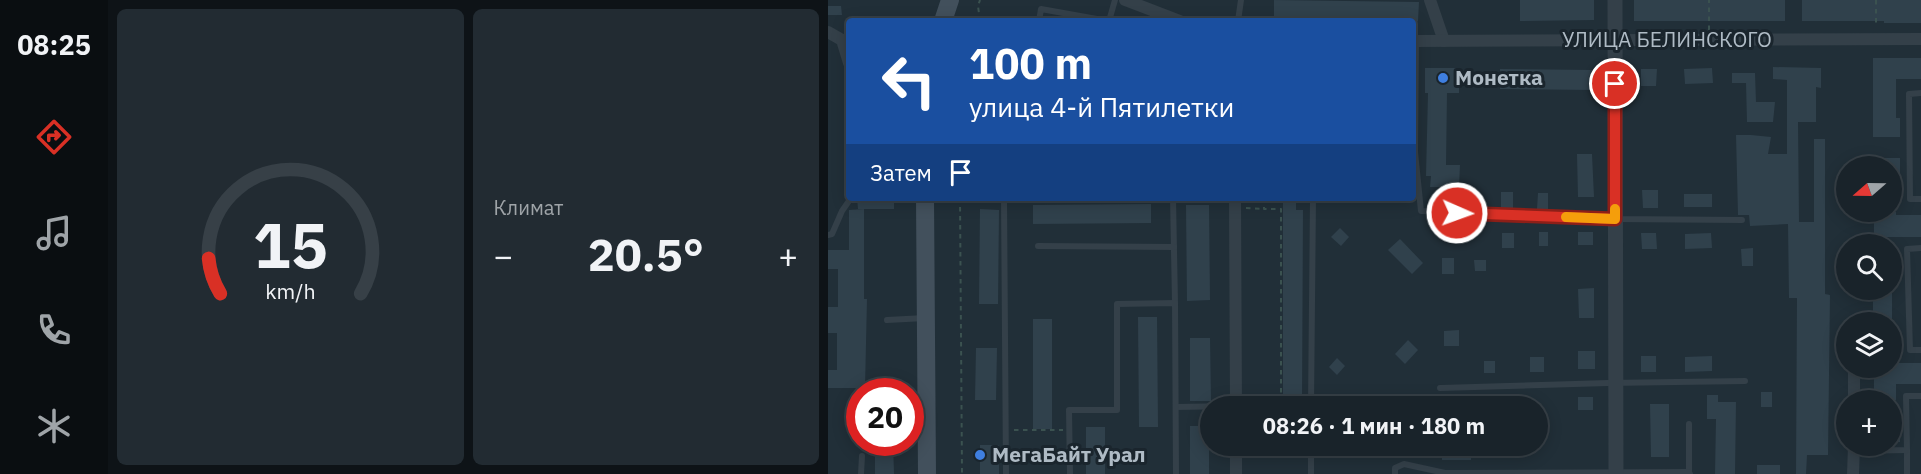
<!DOCTYPE html>
<html lang="ru">
<meta charset="utf-8">
<style>
:root{--surface:#19232a;--page:#222b32;--text:#f1f3f6;--muted:#9fa4a8;--line:#374047;--accent:#d93025}
body{margin:0;font-family:"IBM Plex Sans",sans-serif;background:var(--page);color:var(--text);height:100vh;display:flex;flex-direction:column;font-size:22px;white-space:nowrap}
*{box-sizing:border-box;margin:0}
p{font-size:20px;color:var(--muted)}
.icon{flex:none;width:33px;height:33px;fill:none;stroke:currentColor;stroke-width:2;stroke-linecap:round;stroke-linejoin:round}
.map{position:relative;flex:1;overflow:hidden}
.details{display:flex;flex-direction:column;gap:9px;padding:9px;background:#0e1317;width:720px}
.details>*{flex:none}
.banner{position:absolute;left:18px;top:18px;width:570px;height:183px;border-radius:6px;box-shadow:0 3px 15px #0003,0 0 0 2px var(--line);background:#1a4fa0;color:#fff;overflow:hidden}
.needle{width:39px;rotate:250deg}
.controls{position:absolute;left:1008px;top:156px;display:grid;gap:12px}
.controls a{display:grid;place-items:center;width:66px;height:66px;border-radius:50%;background:var(--surface);box-shadow:0 3px 15px #0003,0 0 0 2px var(--line);font-size:30px}
.speed{position:absolute;left:18px;top:378px;display:flex;gap:12px;font-size:30px;font-weight:700;text-align:center}
.speed>*{display:grid;place-content:center;width:78px;height:78px;border-radius:50%;background:var(--surface);box-shadow:0 3px 15px #0003,0 0 0 2px var(--line);line-height:1}
.speed .limit{border:9px solid #d22;background:#fff;color:#111}
.pin{position:absolute;display:grid;place-items:center;width:51px;height:51px;color:#fff;margin:-26px;border:3px solid #fff;border-radius:50%;box-shadow:0 2px 6px #0007}
.me{position:absolute;width:66px;margin:-33px;rotate:92deg;stroke-linejoin:round;filter:drop-shadow(0 0 4px #0008)}
.turn{display:flex;align-items:center;gap:21px;height:126px;padding:0 24px;font-size:27px}
.turn .icon{width:78px;height:78px;stroke-width:2.5}
.turn b{display:block;font-size:42px;line-height:51px}
.then{display:flex;align-items:center;height:57px;padding:0 24px;background:#0003;gap:12px;font-size:22px}
.big{font-size:45px;font-weight:700;line-height:1.1}
.details .tile{flex:1;display:flex;flex-direction:column;justify-content:center;gap:9px;min-width:0;padding:0 21px;border-radius:9px;background:var(--page)}
.details .dial{align-items:center;gap:0}
.dial svg{height:156px;overflow:visible;fill:none;stroke:var(--line);stroke-width:7;stroke-linecap:round;text-anchor:middle}
.dial text{fill:var(--text);stroke:none}
.heat{display:flex;justify-content:space-between;align-items:center;font-size:33px;direction:ltr}
.details .tiles{flex:1;display:grid;gap:9px;grid-template-columns:repeat(2,1fr)}
.trip{position:absolute;left:372px;top:396px;width:348px;height:60px;border-radius:30px;background:var(--surface);box-shadow:0 3px 15px #0003,0 0 0 2px var(--line);font-weight:700;line-height:60px;text-align:center}
main{display:flex;flex:1;min-height:0}
.dock{display:flex;flex-direction:column;width:108px;justify-content:space-around;align-items:center;background:#0a0e11;color:var(--muted)}
.dock .icon{width:42px;height:42px}
.dock .on{color:var(--accent)}
.dock b{font-size:27px;color:var(--text)}
.map>svg:first-child{display:block}
.building{fill:#30414c}
.lines{fill:none;stroke-linecap:round;stroke-linejoin:round}
.path{stroke:#3b5250;stroke-width:2;stroke-dasharray:4.5 4.5;stroke-linecap:butt}
.service{stroke:#344049;stroke-width:6}
.minor{stroke:#344049;stroke-width:12}
.tertiary{stroke:#344049;stroke-width:15}
.secondary{stroke:#42505c;stroke-width:18}
.route-casing{stroke:#8d1f18;stroke-width:15}
.route{stroke:#d93025;stroke-width:10}
.slow{stroke:#f59e0b;stroke-width:10}
.shop-dot{fill:#3f7fe0;stroke:#1a252d;stroke-width:2}
.labels{text-anchor:middle;stroke-width:6;stroke-linejoin:round;paint-order:stroke}
.street-label{font-size:21px;fill:#afbbc5;stroke:#1a252d}
.poi-label{font-size:21px;font-weight:bold;fill:#afbbc5;stroke:#1a252d;text-anchor:start}
</style>
<main>
<nav class="dock">
<b>08:25</b>
<svg class="icon on" aria-label="directions" viewBox="0 0 24 24"><path d="M12 3l9 9-9 9-9-9zM9 14v-3h6M13 9l2 2-2 2"/></svg>
<svg class="icon" aria-label="music" viewBox="0 0 24 24"><path d="M9 18V5l10-2v13"/><circle cx="6" cy="18" r="3"/><circle cx="16" cy="16" r="3"/></svg>
<svg class="icon" aria-label="phone" viewBox="0 0 24 24"><path d="M5 4h4l2 5-3 2q2 4 5 5l2-3 5 2v4C11 20 4 13 5 4z"/></svg>
<svg class="icon" aria-label="climate" viewBox="0 0 24 24"><path d="M12 3v18M4 7l16 10M4 17L20 7"/></svg>
</nav>
<section class="details">
<div class="tiles">
<div class="tile dial"><svg viewBox="0 0 100 80">
<path d="M14 69A42 42 0 1 1 86 69"/>
<path d="M14 69A42 42 0 0 1 8 51" stroke="#d93025"/>
<text x="50" y="56" font-size="32" font-weight="700">15</text>
<text x="50" y="72" font-size="11">km/h</text>
</svg></div>
<div class="tile"><p>Климат</p>
<div class="heat"><a>−</a><b class="big">20.5°</b><a>+</a></div>
</div>
</div>
</section>
<div class="map">
<svg width="1093" height="474" viewBox="0 0 1093 474">
<rect width="100%" height="100%" fill="#212f38"/>
<g class="building">
<polygon points="446,0 591,2 590,21 446,20"/>
<polygon points="692,0 766,0 766,20 692,21"/>
<rect x="806" y="0" width="151" height="21"/>
<polygon points="974,0 1093,0 1093,23 1056,23 1056,21 974,21"/>
<polygon points="0,6 13,6 14,15 0,15"/>
<polygon points="1045,58 1093,58 1093,79 1068,79 1068,118 1072,118 1072,137 1045,137"/>
<polygon points="945,67 993,68 993,88 988,87 988,122 970,122 971,222 986,222 986,139 997,139 997,294 1002,295 1000,455 979,455 978,474 968,474 969,298 961,298 960,224 922,226 921,215 910,215 908,135 923,135 943,137 940,154 959,154 959,80 945,79"/>
<polygon points="597,68 631,68 631,93 619,93 618,165 632,165 631,187 602,187 603,176 598,176 600,93 597,93"/>
<polygon points="884,68 885,83 857,84 856,69"/>
<polygon points="672,69 766,70 766,90 672,89"/>
<polygon points="813,69 829,69 828,86 813,86"/>
<polygon points="904,73 927,73 928,102 947,102 945,122 919,122 918,83 904,83"/>
<polygon points="749,154 764,154 766,197 750,197"/>
<polygon points="1046,158 1072,158 1072,177 1064,177 1064,166 1046,166"/>
<polygon points="814,190 830,190 830,208 815,208"/>
<rect x="673" y="192" width="12" height="16"/>
<polygon points="710,193 720,193 720,209 709,209"/>
<rect x="856" y="194" width="28" height="13"/>
<polygon points="29,198 66,198 66,209 30,209"/>
<polygon points="455,198 468,198 468,210 475,210 474,406 455,406"/>
<polygon points="323,204 323,223 205,224 205,205"/>
<polygon points="358,205 381,205 382,300 359,301"/>
<polygon points="36,209 36,299 39,299 37,388 0,388 0,370 9,370 9,333 0,333 0,307 10,307 10,269 0,269 0,250 21,250 21,210"/>
<polygon points="152,209 171,210 170,304 151,304"/>
<polygon points="1046,212 1068,212 1068,215 1093,215 1093,237 1046,237"/>
<polygon points="512,228 521,237 513,246 503,237"/>
<rect x="711" y="232" width="9" height="14"/>
<rect x="750" y="232" width="15" height="13"/>
<rect x="674" y="233" width="12" height="15"/>
<polygon points="813,233 828,233 829,249 814,249"/>
<polygon points="883,233 884,248 857,249 857,234"/>
<polygon points="572,239 595,263 584,274 560,250"/>
<polygon points="925,248 925,266 914,266 913,249"/>
<rect x="614" y="258" width="12" height="16"/>
<polygon points="646,260 658,260 658,271 647,271"/>
<polygon points="766,288 766,318 751,318 750,289"/>
<rect x="1045" y="290" width="19" height="32"/>
<polygon points="310,317 329,317 330,427 311,427"/>
<rect x="205" y="319" width="19" height="110"/>
<polygon points="631,330 631,346 616,346 616,331"/>
<polygon points="362,338 382,338 383,401 362,401"/>
<polygon points="580,340 590,350 577,364 567,354"/>
<polygon points="148,348 169,348 168,400 147,400"/>
<rect x="750" y="351" width="17" height="18"/>
<rect x="813" y="356" width="15" height="16"/>
<polygon points="884,356 884,371 857,372 857,357"/>
<rect x="702" y="357" width="14" height="15"/>
<polygon points="509,358 517,366 509,375 501,367"/>
<rect x="656" y="361" width="11" height="12"/>
<polygon points="1064,363 1093,363 1093,384 1068,384 1068,400 1046,400 1046,368 1064,368"/>
<rect x="933" y="392" width="11" height="15"/>
<polygon points="511,395 521,406 498,406"/>
<polygon points="879,395 890,395 890,402 908,402 907,474 887,474 888,419 879,419"/>
<rect x="750" y="397" width="15" height="13"/>
<polygon points="822,404 841,404 841,457 823,457"/>
<rect x="1064" y="423" width="8" height="19"/>
<rect x="362" y="426" width="19" height="48"/>
<rect x="258" y="427" width="19" height="47"/>
<polygon points="47,442 65,442 66,474 47,474"/>
<rect x="152" y="445" width="19" height="29"/>
<rect x="614" y="446" width="29" height="14"/>
<rect x="929" y="465" width="23" height="9"/>
</g>
<g class="lines">
<g class="path">
<polyline points="1048,0 1048,27"/>
<polyline points="152,21 150,6 152,0"/>
<polyline points="881,30 881,0"/>
<polyline points="132,198 134,474"/>
<polyline points="436,198 436,209 453,209 453,406"/>
<polyline points="353,201 395,200"/>
<polyline points="418,208 436,209"/>
<polyline points="186,430 235,430"/>
<polyline points="453,446 453,457"/>
</g>
<g class="service">
<polyline points="211,21 213,9 280,21"/>
<polyline points="281,21 287,0"/>
<polyline points="410,21 413,0"/>
<polyline points="588,41 587,152 593,211 787,219 914,220"/>
<polyline points="1093,93 1081,94 1082,199 1093,199"/>
<polyline points="176,198 178,474"/>
<polyline points="345,198 347,303"/>
<polyline points="0,235 4,234 14,211 23,198"/>
<polyline points="210,246 346,247"/>
<polyline points="1093,248 1079,249 1082,350 1093,350"/>
<polyline points="59,320 97,318"/>
<polyline points="612,388 780,383 917,381"/>
<polyline points="483,406 485,198"/>
<polyline points="348,407 408,406"/>
<polyline points="861,424 861,472"/>
<polyline points="1079,450 1079,474"/>
<polyline points="1026,451 1079,450 1078,396 1093,396"/>
<polyline points="33,474 34,456"/>
<polyline points="242,474 241,410 289,410 289,304 347,303 348,474"/>
<polyline points="483,474 483,446"/>
<polyline points="567,474 567,468 576,464 617,473 861,472 862,474"/>
</g>
<g class="minor">
<polyline points="297,0 352,21"/>
<polyline points="602,0 616,41"/>
<polyline points="0,32 14,40 21,63"/>
<polyline points="585,41 1093,39"/>
<polyline points="407,198 408,406"/>
<polyline points="1026,400 1026,368"/>
<polyline points="408,446 408,474"/>
<polyline points="1025,474 1026,446"/>
</g>
<polyline class="tertiary" points="787,0 788,474"/>
<g class="secondary">
<polyline points="115,21 122,0"/>
<polyline points="97,198 99,474"/>
</g>
</g>
<g class="lines">
<g class="route-casing">
<polyline id="route" points="629,213 787,219 787,84"/>
</g>
<use href="#route" class="route"/>
<polyline class="slow" points="738,217 787,219 787,209"/>
</g>
<g class="shop-dot">
<circle cx="615" cy="78" r="6"/>
<circle cx="152" cy="455" r="6"/>
</g>
<g class="labels">
<g class="street-label">
<text x="839" y="47">УЛИЦА БЕЛИНСКОГО</text>
</g>
<g class="poi-label">
<text x="627" y="85">Монетка</text>
<text x="164" y="462">МегаБайт Урал</text>
</g>
</g>
</svg>
<div class="controls">
<a><svg class="needle" viewBox="-14 -14 28 28"><path d="M0-13l5 13h-10z" fill="#e53935"/><path d="M0 13l5-13h-10z" fill="#9fa4a8"/></svg></a>
<a><svg class="icon" aria-label="search" viewBox="0 0 24 24"><circle cx="10" cy="10" r="6"/><path d="M15 15l6 6"/></svg></a>
<a><svg class="icon" aria-label="layers" viewBox="0 0 24 24"><path d="M12 4l9 5-9 5-9-5zM3 14l9 5 9-5"/></svg></a>
<a>+</a>
</div>
<div class="speed"><div class="limit">20</div></div>
<div class="pin" style="left:787px;top:84px;background:#d93025"><svg class="icon" aria-label="arrive" viewBox="0 0 24 24"><path d="M6 21V4h12l-3 4 3 4H6"/></svg></div>
<svg class="me" style="left:629px;top:213px" viewBox="-20 -20 40 40"><circle r="17" fill="#d93025" stroke="#fff" stroke-width="3"/><path d="M0-11L8 9 0 5-8 9z" fill="#fff"/></svg>
<div class="trip">08:26 · 1 мин · 180 m</div>
<div class="banner">
<div class="turn"><svg class="icon" aria-label="left" viewBox="0 0 24 24"><path d="M17 20v-9H6M10 6l-5 5 5 5"/></svg><div><b>100 m</b>улица 4-й Пятилетки</div></div>
<div class="then">Затем<svg class="icon" aria-label="arrive" viewBox="0 0 24 24"><path d="M6 21V4h12l-3 4 3 4H6"/></svg></div>
</div>
</div>
</main>
